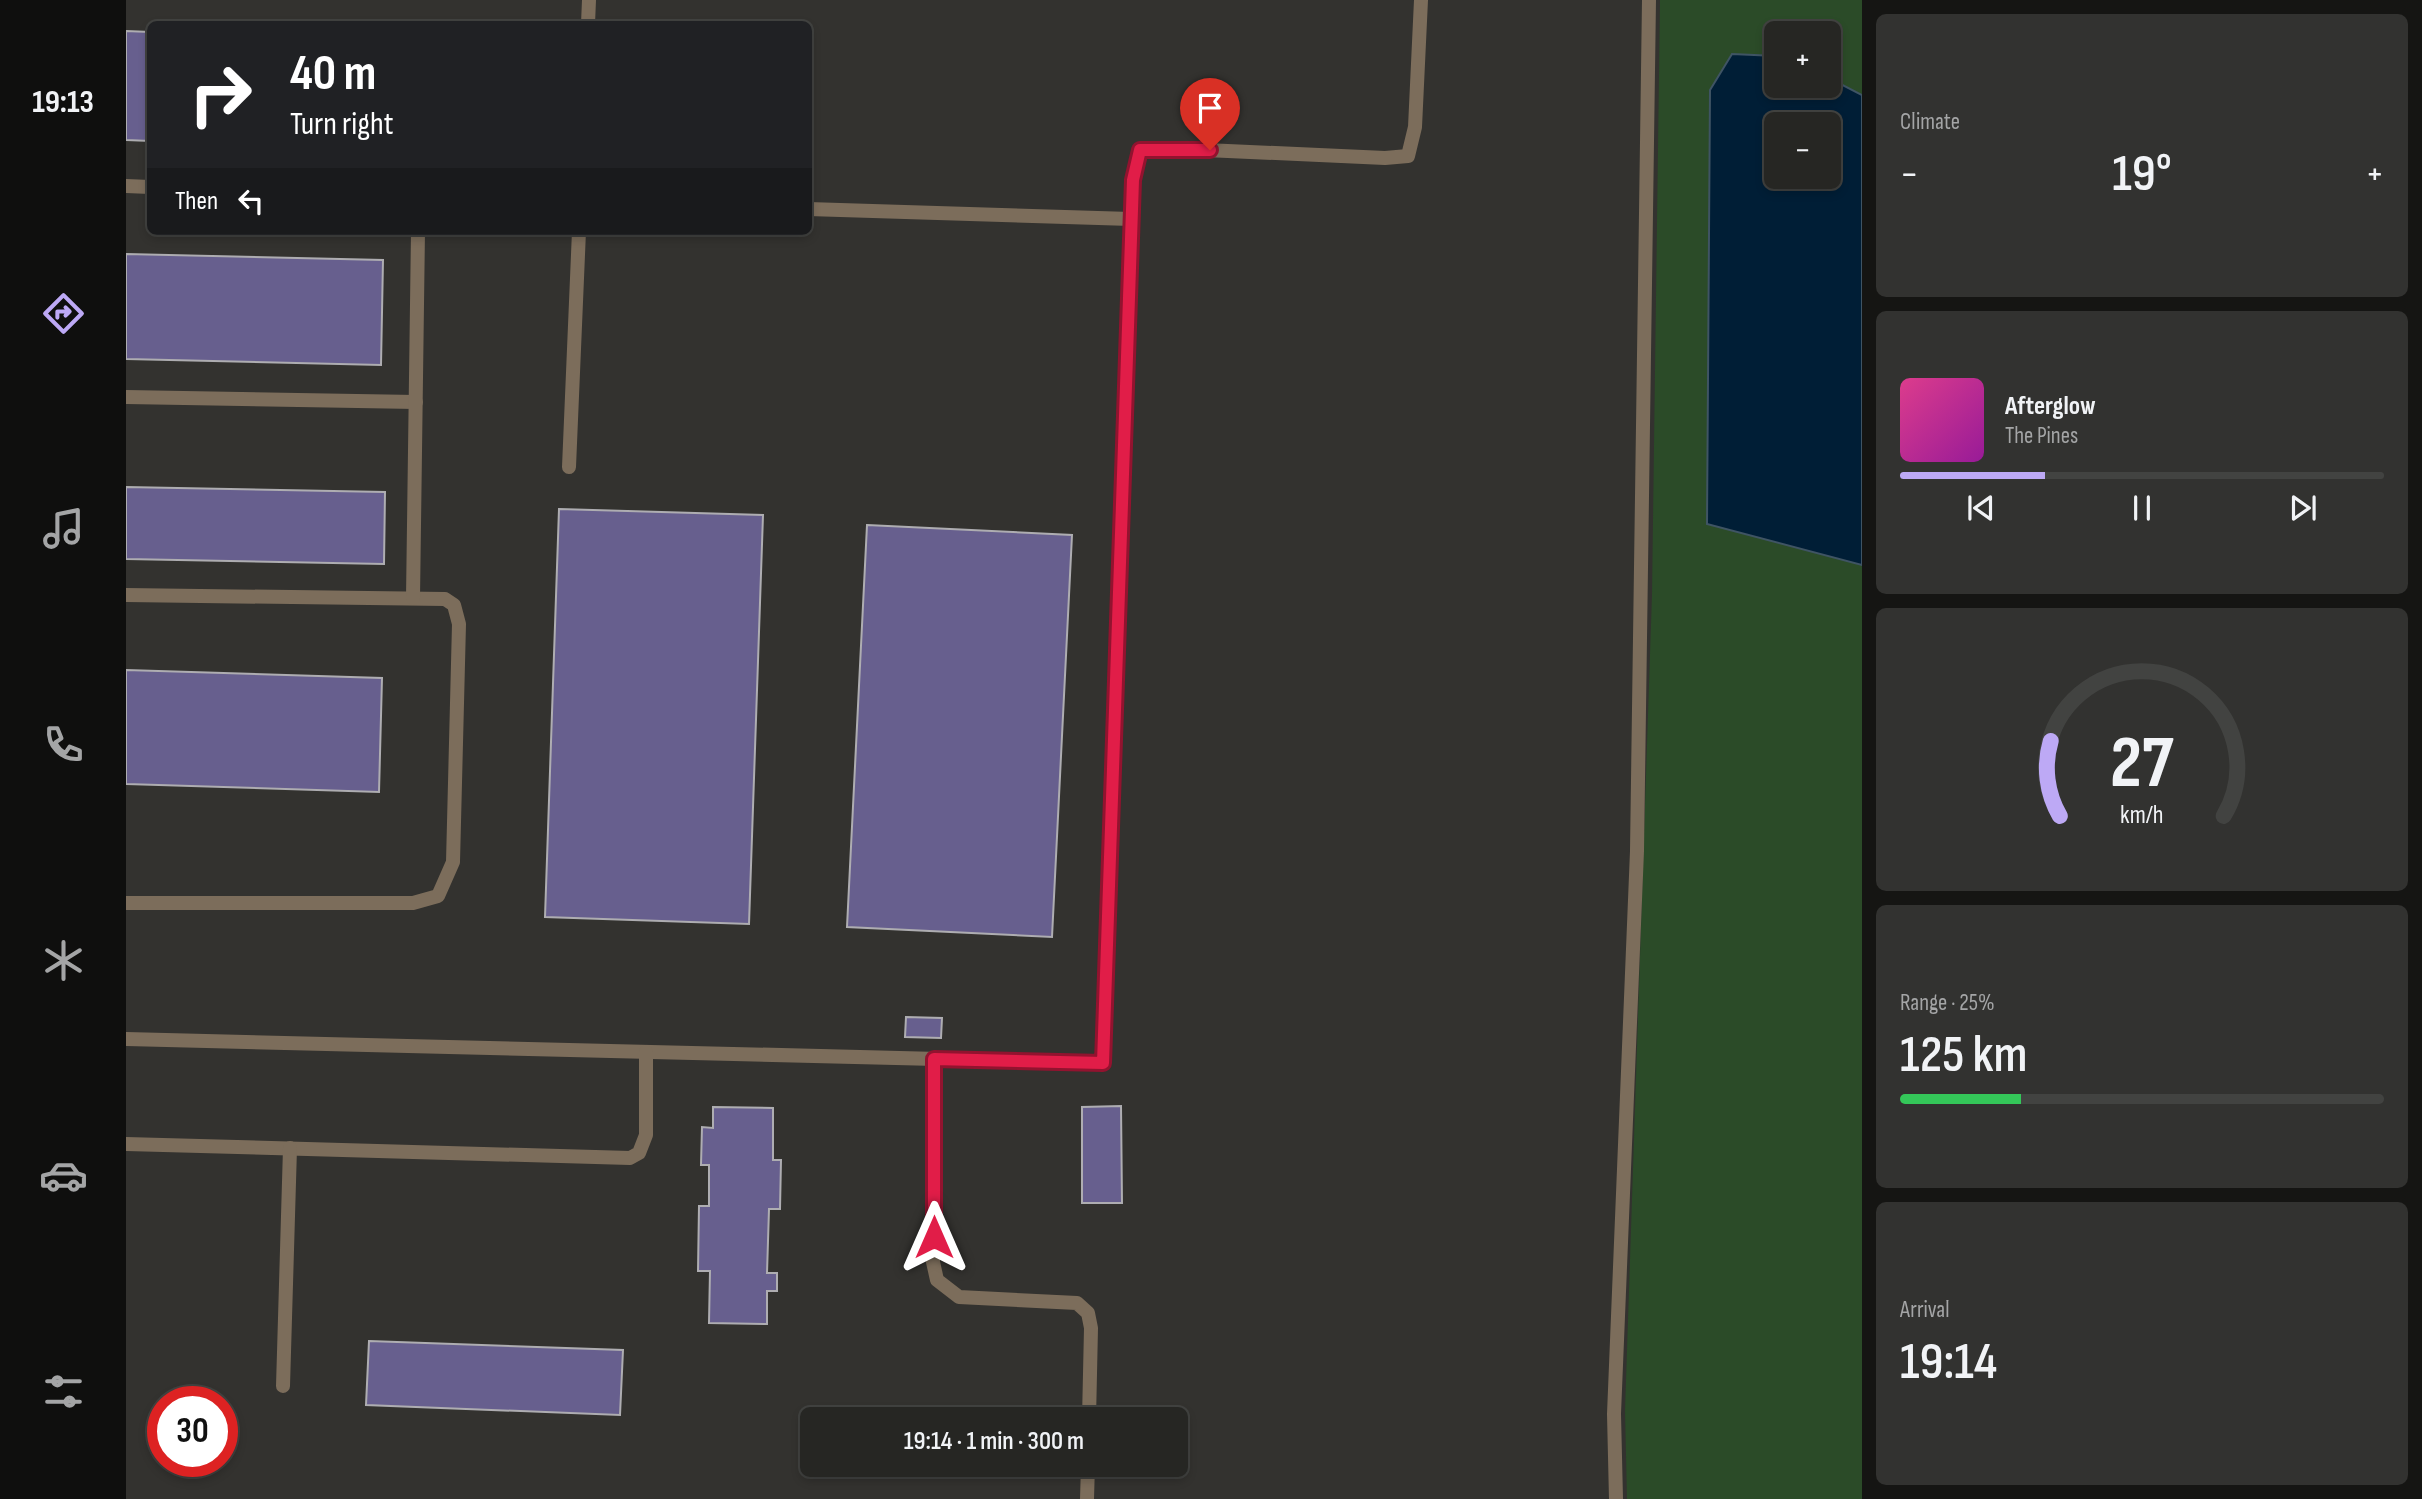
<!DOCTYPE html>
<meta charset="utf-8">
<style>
:root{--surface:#262623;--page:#323230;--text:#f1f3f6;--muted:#a4a5a6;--line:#424341;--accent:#bda9f5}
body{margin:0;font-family:"Sofia Sans Condensed",sans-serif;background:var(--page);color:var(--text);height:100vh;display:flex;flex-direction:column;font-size:26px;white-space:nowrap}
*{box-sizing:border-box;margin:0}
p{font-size:23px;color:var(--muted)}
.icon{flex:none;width:38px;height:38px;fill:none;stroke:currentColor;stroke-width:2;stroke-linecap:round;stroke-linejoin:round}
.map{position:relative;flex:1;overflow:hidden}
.side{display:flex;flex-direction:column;gap:14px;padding:14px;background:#151513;width:560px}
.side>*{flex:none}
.guide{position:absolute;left:21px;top:21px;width:665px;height:214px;border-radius:10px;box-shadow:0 4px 10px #0003,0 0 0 2px var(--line);background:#202124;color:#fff;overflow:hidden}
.controls{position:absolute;left:1638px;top:21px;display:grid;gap:14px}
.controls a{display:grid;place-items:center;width:77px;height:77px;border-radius:10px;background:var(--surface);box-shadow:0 4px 10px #0003,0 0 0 2px var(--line);font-size:35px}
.speed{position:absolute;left:21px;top:1386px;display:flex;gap:14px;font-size:35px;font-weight:700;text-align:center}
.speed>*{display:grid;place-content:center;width:91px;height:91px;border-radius:50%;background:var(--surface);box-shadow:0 4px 10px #0003,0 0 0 2px var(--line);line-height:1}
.speed .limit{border:10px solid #d22;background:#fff;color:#111}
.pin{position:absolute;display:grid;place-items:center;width:60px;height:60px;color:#fff;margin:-72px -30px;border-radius:50% 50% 50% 0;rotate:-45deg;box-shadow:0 0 7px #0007}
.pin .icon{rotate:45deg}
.me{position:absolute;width:77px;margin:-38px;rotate:0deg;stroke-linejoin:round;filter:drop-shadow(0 0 5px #0008)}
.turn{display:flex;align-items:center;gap:24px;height:147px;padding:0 28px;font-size:32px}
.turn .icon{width:91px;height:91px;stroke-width:2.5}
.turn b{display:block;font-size:49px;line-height:60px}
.then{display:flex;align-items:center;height:66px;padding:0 28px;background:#0003;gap:14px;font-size:26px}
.big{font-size:52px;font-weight:600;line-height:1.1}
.side .tile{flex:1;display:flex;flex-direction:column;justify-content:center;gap:10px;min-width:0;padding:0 24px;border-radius:10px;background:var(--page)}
.side .dial{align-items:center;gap:0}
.dial svg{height:182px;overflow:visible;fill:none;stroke:var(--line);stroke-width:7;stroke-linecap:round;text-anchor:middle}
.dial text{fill:var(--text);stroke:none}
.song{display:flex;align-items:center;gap:21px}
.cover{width:84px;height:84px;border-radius:10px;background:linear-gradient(135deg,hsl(330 70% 55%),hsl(300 70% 35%))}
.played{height:7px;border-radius:4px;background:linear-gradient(90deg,var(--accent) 30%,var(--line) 30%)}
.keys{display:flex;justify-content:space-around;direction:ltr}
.heat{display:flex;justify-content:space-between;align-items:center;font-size:38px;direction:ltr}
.charge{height:10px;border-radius:5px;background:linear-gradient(90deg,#34c759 25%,var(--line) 0)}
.trip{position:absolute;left:674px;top:1407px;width:388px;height:70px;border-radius:10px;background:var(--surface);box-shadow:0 4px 10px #0003,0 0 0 2px var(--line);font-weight:600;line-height:70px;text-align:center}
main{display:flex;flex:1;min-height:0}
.tabs{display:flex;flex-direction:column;width:126px;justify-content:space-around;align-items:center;background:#0f0f0e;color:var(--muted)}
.tabs .icon{width:49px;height:49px}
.tabs .selected{color:var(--accent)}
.tabs b{font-size:32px;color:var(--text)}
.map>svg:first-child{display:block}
.green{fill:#2b4b28;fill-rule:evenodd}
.water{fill:#001e36;stroke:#3f5464;stroke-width:2;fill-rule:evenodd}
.building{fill:#675f8e;stroke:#aeadb1;stroke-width:2}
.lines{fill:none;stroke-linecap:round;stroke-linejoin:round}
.minor{stroke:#7c6d5b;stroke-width:14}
.route-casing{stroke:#92132f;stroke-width:18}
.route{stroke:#e11d48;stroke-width:12}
</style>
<main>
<nav class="tabs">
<b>19:13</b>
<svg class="icon selected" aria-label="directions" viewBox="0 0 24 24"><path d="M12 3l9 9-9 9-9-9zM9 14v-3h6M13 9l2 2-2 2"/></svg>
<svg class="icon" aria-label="music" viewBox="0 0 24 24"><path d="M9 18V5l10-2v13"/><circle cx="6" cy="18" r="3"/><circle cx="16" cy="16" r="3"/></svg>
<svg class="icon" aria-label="phone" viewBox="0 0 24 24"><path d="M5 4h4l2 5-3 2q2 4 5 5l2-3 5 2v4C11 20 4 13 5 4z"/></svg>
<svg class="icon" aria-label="climate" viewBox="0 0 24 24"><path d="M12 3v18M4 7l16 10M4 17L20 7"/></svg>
<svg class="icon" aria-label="car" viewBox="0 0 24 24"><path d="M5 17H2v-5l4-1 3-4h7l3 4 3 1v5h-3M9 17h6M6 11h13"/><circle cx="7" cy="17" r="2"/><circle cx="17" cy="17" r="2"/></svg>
<svg class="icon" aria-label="filters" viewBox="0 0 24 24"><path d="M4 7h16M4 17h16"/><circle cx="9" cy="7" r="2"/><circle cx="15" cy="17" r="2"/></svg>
</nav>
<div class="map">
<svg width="1736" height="1499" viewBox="0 0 1736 1499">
<rect width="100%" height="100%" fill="#33322f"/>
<path class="green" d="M1534 0H1736V1499H1501L1499 1411 1526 594ZM1650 33H1703V86H1650ZM1650 124H1703V177H1650Z"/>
<path class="water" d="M1606 54 1650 56V86H1703V78L1736 95V565L1581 524 1584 90ZM1650 124H1703V177H1650Z"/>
<g class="building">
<polygon points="0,31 24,32 24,141 0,140"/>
<polygon points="0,254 257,260 255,365 0,359"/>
<polygon points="0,487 259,492 258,564 0,559"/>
<polygon points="433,509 637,515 623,924 419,917"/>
<polygon points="741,525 946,535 926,937 721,927"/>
<polygon points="0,670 256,678 253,792 0,784"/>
<polygon points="780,1017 816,1018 815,1038 779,1037"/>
<polygon points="995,1106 996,1203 956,1203 956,1107"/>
<polygon points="587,1107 647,1108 647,1160 655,1160 654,1209 643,1209 641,1273 651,1273 651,1291 641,1291 641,1324 583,1323 584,1271 572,1271 573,1206 583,1206 583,1165 575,1165 576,1127 587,1128"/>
<polygon points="243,1341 497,1350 494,1415 240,1405"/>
</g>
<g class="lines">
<g class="minor">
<polyline points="462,24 463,0"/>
<polyline points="0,186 24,187"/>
<polyline points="682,209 1005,219"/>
<polyline points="0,397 290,402"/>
<polyline points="443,467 453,231"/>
<polyline points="0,595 319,599 328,605 333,624 327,862 312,896 287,903 0,903"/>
<polyline points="287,598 292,231"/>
<polyline points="0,1039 977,1063 1007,180 1014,150 1035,148 1259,158 1282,156 1289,127 1295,0"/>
<polyline points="808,1059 807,1262 811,1280 833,1297 951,1303 962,1313 965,1328 963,1419"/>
<polyline points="0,1144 504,1158 513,1153 520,1135 520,1052"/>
<polyline points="157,1386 164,1148"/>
<polyline points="961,1499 962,1465"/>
<polyline points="1490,1499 1488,1414 1511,851 1523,0"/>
</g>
</g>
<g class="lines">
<g class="route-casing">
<polyline id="route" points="808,1237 808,1059 977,1063 1007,180 1014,150 1084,150"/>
</g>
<use href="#route" class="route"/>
</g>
</svg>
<div class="controls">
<a>+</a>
<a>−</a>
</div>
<div class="speed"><div class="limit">30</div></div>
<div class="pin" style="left:1084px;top:150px;background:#d93025"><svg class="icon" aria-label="arrive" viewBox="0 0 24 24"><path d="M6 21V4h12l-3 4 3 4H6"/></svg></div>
<svg class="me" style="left:808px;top:1237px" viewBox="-20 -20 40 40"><path d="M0-17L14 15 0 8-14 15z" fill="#e11d48" stroke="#fff" stroke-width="4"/></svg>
<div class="trip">19:14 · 1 min · 300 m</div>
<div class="guide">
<div class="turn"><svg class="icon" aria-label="right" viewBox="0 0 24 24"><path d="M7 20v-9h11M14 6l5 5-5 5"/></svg><div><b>40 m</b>Turn right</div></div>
<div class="then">Then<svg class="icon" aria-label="left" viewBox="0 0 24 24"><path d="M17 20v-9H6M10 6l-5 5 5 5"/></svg></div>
</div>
</div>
<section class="side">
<div class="tile"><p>Climate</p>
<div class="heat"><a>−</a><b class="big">19°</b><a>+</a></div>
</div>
<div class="tile">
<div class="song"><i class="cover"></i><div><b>Afterglow</b><p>The Pines</p></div></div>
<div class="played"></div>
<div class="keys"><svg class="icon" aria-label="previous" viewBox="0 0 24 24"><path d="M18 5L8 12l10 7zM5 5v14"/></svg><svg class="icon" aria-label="pause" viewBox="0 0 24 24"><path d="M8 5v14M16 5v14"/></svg><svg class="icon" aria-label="next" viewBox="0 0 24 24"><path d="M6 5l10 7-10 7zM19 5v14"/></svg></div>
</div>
<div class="tile dial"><svg viewBox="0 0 100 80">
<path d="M14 69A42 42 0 1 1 86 69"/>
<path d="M14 69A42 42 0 0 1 10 36" stroke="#bda9f5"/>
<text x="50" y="56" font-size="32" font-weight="700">27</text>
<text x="50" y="72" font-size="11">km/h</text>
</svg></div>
<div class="tile"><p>Range · 25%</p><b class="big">125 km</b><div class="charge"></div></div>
<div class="tile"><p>Arrival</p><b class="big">19:14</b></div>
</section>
</main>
